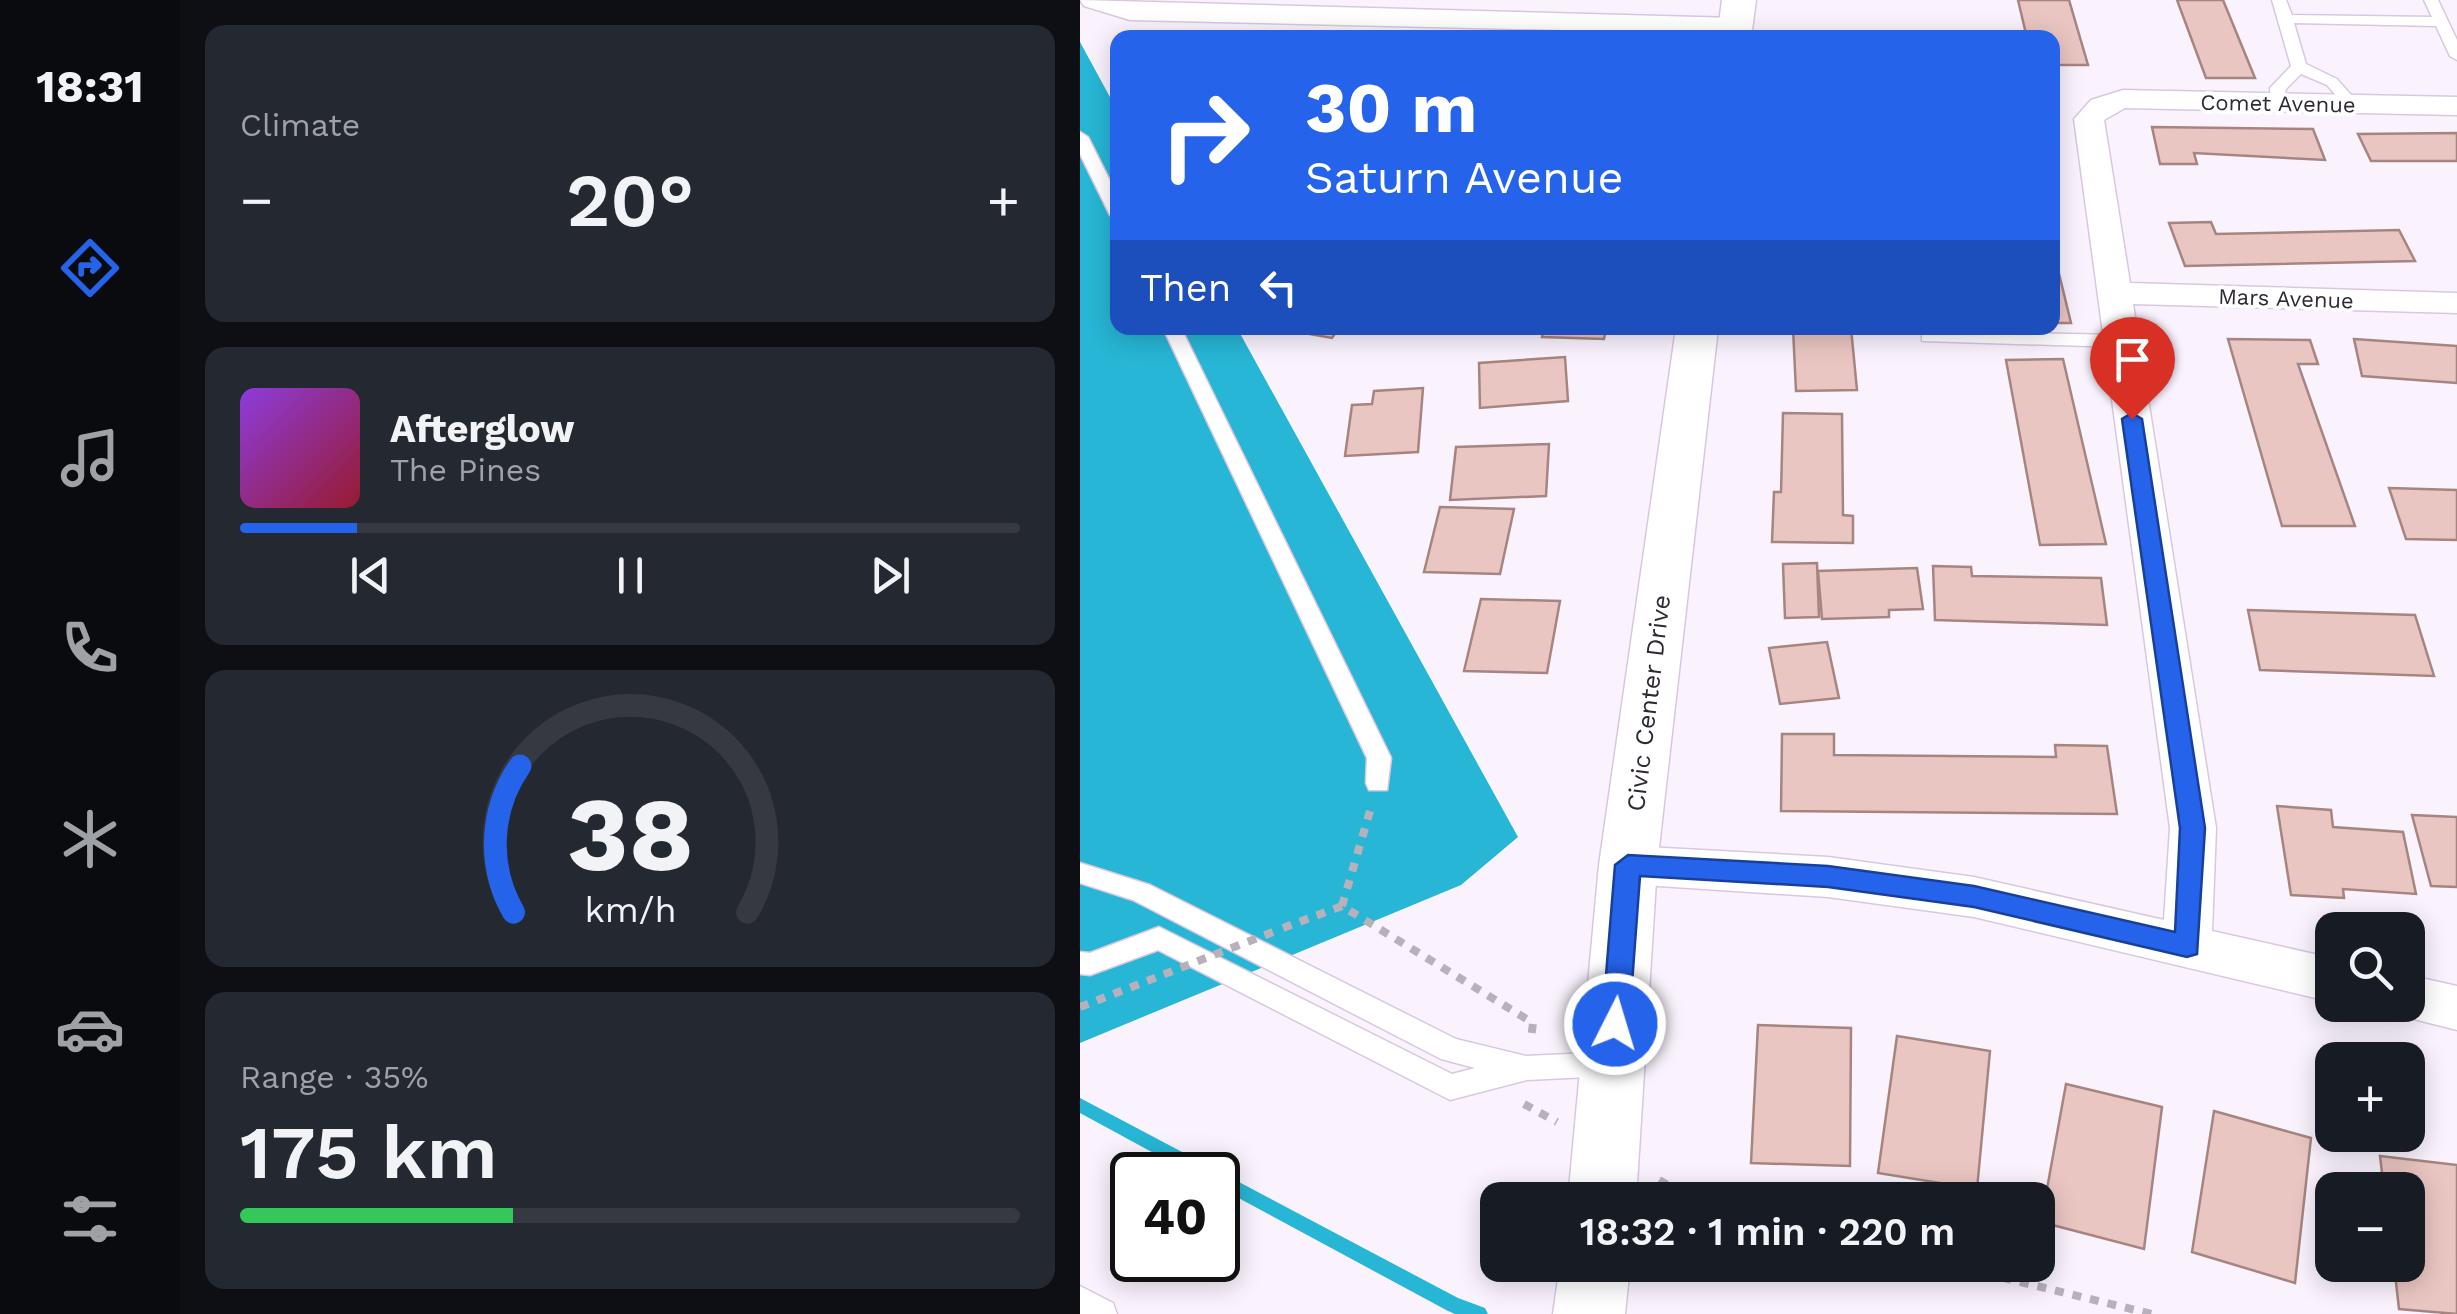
<!DOCTYPE html>
<meta charset="utf-8">
<style>
:root{--surface:#171b24;--page:#242831;--text:#f1f3f6;--muted:#9ea1a6;--line:#363941;--accent:#2563eb}
body{margin:0;font-family:"Work Sans",sans-serif;background:var(--page);color:var(--text);height:100vh;display:flex;flex-direction:column;font-size:38px;white-space:nowrap}
*{box-sizing:border-box;margin:0}
p{font-size:32px;color:var(--muted)}
.icon{flex:none;width:55px;height:55px;fill:none;stroke:currentColor;stroke-width:2;stroke-linecap:round;stroke-linejoin:round}
.map{position:relative;flex:1;overflow:hidden}
.side{display:flex;flex-direction:column;gap:25px;padding:25px;background:#0d0f14;width:900px}
.side>*{flex:none}
.guide{position:absolute;left:30px;top:30px;width:950px;height:305px;border-radius:20px;box-shadow:0 5px 25px #0003;background:#2563eb;color:#fff;overflow:hidden}
.tools{position:absolute;left:1235px;top:912px;display:grid;gap:20px}
.tools a{display:grid;place-items:center;width:110px;height:110px;border-radius:20px;background:var(--surface);box-shadow:0 5px 25px #0003;font-size:50px}
.speed{position:absolute;left:30px;top:1152px;display:flex;gap:20px;font-size:50px;font-weight:700;text-align:center}
.speed>*{display:grid;place-content:center;width:130px;height:130px;border-radius:50%;background:var(--surface);box-shadow:0 5px 25px #0003;line-height:1}
.speed .limit{border:5px solid #111;border-radius:15px;background:#fff;color:#111}
.pin{position:absolute;display:grid;place-items:center;width:85px;height:85px;color:#fff;margin:-102px -42px;border-radius:50% 50% 50% 0;rotate:-45deg;box-shadow:0 0 10px #0007}
.pin .icon{rotate:45deg}
.me{position:absolute;width:110px;margin:-55px;rotate:5deg;stroke-linejoin:round;filter:drop-shadow(0 0 8px #0008)}
.turn{display:flex;align-items:center;gap:35px;height:210px;padding:0 30px;font-size:45px}
.turn .icon{width:130px;height:130px;stroke-width:2.5}
.turn b{display:block;font-size:70px;line-height:85px}
.then{display:flex;align-items:center;height:95px;padding:0 30px;background:#0003;gap:20px;font-size:38px}
.big{font-size:75px;font-weight:600;line-height:1.1}
.side .tile{flex:1;display:flex;flex-direction:column;justify-content:center;gap:15px;min-width:0;padding:0 35px;border-radius:20px;background:var(--page)}
.side .dial{align-items:center;gap:0}
.dial svg{height:260px;overflow:visible;fill:none;stroke:var(--line);stroke-width:7;stroke-linecap:round;text-anchor:middle}
.dial text{fill:var(--text);stroke:none}
.song{display:flex;align-items:center;gap:30px}
.cover{width:120px;height:120px;border-radius:15px;background:linear-gradient(135deg,hsl(270 70% 55%),hsl(350 70% 35%))}
.played{height:10px;border-radius:5px;background:linear-gradient(90deg,var(--accent) 15%,var(--line) 15%)}
.keys{display:flex;justify-content:space-around;direction:ltr}
.heat{display:flex;justify-content:space-between;align-items:center;font-size:55px;direction:ltr}
.charge{height:15px;border-radius:8px;background:linear-gradient(90deg,#34c759 35%,var(--line) 0)}
.trip{position:absolute;left:400px;top:1182px;width:575px;height:100px;border-radius:20px;background:var(--surface);box-shadow:0 5px 25px #0003;font-weight:600;line-height:100px;text-align:center}
main{display:flex;flex:1;min-height:0}
.tab-bar{display:flex;flex-direction:column;width:180px;justify-content:space-around;align-items:center;background:#090b0e;color:var(--muted)}
.tab-bar .icon{width:70px;height:70px}
.tab-bar .current{color:var(--accent)}
.tab-bar b{font-size:45px;color:var(--text)}
.map>svg:first-child{display:block}
.water{fill:#27b6d5}
.lines{fill:none;stroke-linecap:round;stroke-linejoin:round}
.stream{fill:#27b6d5;fill-rule:evenodd}
.building{fill:#eac6c2;stroke:#a68581;stroke-width:2.5}
.service-casing{stroke:#d9c7e2;stroke-width:3}
.minor-casing{stroke:#d9c7e2;stroke-width:3}
.tertiary-casing{stroke:#d9c7e2;stroke-width:3}
.path{stroke:#b8b1bc;stroke-width:8;stroke-dasharray:9 9;stroke-linecap:butt}
.service{fill:#fff;fill-rule:evenodd}
.minor{fill:#fff;fill-rule:evenodd}
.tertiary{fill:#fff;fill-rule:evenodd}
.path-bridge{stroke:#b8b1bc;stroke-width:8;stroke-dasharray:9 9;stroke-linecap:butt}
.route{fill:#2563eb;stroke:#184099;stroke-width:2.5}
.labels{text-anchor:middle;stroke-width:8;stroke-linejoin:round;paint-order:stroke}
.far-street-label{font-size:22px;fill:#2f2933;stroke:#fff}
.street-label{font-size:25px;fill:#2f2933;stroke:#fff}
</style>
<main>
<nav class="tab-bar">
<b>18:31</b>
<svg class="icon current" aria-label="directions" viewBox="0 0 24 24"><path d="M12 3l9 9-9 9-9-9zM9 14v-3h6M13 9l2 2-2 2"/></svg>
<svg class="icon" aria-label="music" viewBox="0 0 24 24"><path d="M9 18V5l10-2v13"/><circle cx="6" cy="18" r="3"/><circle cx="16" cy="16" r="3"/></svg>
<svg class="icon" aria-label="phone" viewBox="0 0 24 24"><path d="M5 4h4l2 5-3 2q2 4 5 5l2-3 5 2v4C11 20 4 13 5 4z"/></svg>
<svg class="icon" aria-label="climate" viewBox="0 0 24 24"><path d="M12 3v18M4 7l16 10M4 17L20 7"/></svg>
<svg class="icon" aria-label="car" viewBox="0 0 24 24"><path d="M5 17H2v-5l4-1 3-4h7l3 4 3 1v5h-3M9 17h6M6 11h13"/><circle cx="7" cy="17" r="2"/><circle cx="17" cy="17" r="2"/></svg>
<svg class="icon" aria-label="filters" viewBox="0 0 24 24"><path d="M4 7h16M4 17h16"/><circle cx="9" cy="7" r="2"/><circle cx="15" cy="17" r="2"/></svg>
</nav>
<section class="side">
<div class="tile"><p>Climate</p>
<div class="heat"><a>−</a><b class="big">20°</b><a>+</a></div>
</div>
<div class="tile">
<div class="song"><i class="cover"></i><div><b>Afterglow</b><p>The Pines</p></div></div>
<div class="played"></div>
<div class="keys"><svg class="icon" aria-label="previous" viewBox="0 0 24 24"><path d="M18 5L8 12l10 7zM5 5v14"/></svg><svg class="icon" aria-label="pause" viewBox="0 0 24 24"><path d="M8 5v14M16 5v14"/></svg><svg class="icon" aria-label="next" viewBox="0 0 24 24"><path d="M6 5l10 7-10 7zM19 5v14"/></svg></div>
</div>
<div class="tile dial"><svg viewBox="0 0 100 80">
<path d="M14 69A42 42 0 1 1 86 69"/>
<path d="M14 69A42 42 0 0 1 16 24" stroke="#2563eb"/>
<text x="50" y="56" font-size="32" font-weight="700">38</text>
<text x="50" y="72" font-size="11">km/h</text>
</svg></div>
<div class="tile"><p>Range · 35%</p><b class="big">175 km</b><div class="charge"></div></div>
</section>
<div class="map">
<svg width="1377" height="1314" viewBox="0 0 1377 1314">
<rect width="100%" height="100%" fill="#faf3fe"/>
<polygon class="water" points="0,42 37,110 38,328 157,328 438,837 381,885 0,1043"/>
<g class="lines">
<polygon class="stream" points="0,1098 378,1298 405,1308 408,1314 375,1314 368,1311 138,1187 138,1175 114,1175 0,1113"/>
</g>
<g class="building">
<polygon points="938,0 989,0 1008,65 972,65 972,38 947,38"/>
<polygon points="1097,0 1143,0 1175,78 1126,78"/>
<polygon points="1072,127 1233,129 1245,160 1114,153 1117,164 1080,164"/>
<polygon points="1377,133 1377,161 1291,161 1278,134"/>
<polygon points="1131,222 1136,234 1319,230 1335,261 1105,266 1089,223"/>
<polygon points="972,245 991,323 972,323"/>
<polygon points="195,328 259,328 252,338"/>
<polygon points="464,328 526,328 524,339 462,337"/>
<polygon points="713,328 771,328 777,390 716,391"/>
<polygon points="1148,339 1230,340 1238,364 1218,364 1275,526 1202,526"/>
<polygon points="1274,339 1377,346 1377,383 1282,376"/>
<polygon points="485,357 488,401 400,408 399,363"/>
<polygon points="983,359 1026,544 960,545 926,360"/>
<polygon points="343,388 338,452 265,456 272,405 292,404 294,391"/>
<polygon points="703,413 762,414 763,515 773,516 773,543 692,542 694,492 701,492"/>
<polygon points="469,444 466,496 370,500 376,447"/>
<polygon points="1309,488 1377,490 1377,540 1326,539"/>
<polygon points="360,507 434,509 420,574 344,572"/>
<polygon points="737,563 739,617 705,618 703,564"/>
<polygon points="853,566 891,567 892,576 1021,578 1027,625 855,620"/>
<polygon points="837,568 843,609 809,610 809,617 742,619 738,571"/>
<polygon points="401,599 480,601 467,673 384,671"/>
<polygon points="1168,610 1335,615 1354,676 1180,670"/>
<polygon points="747,642 759,698 700,704 689,648"/>
<polygon points="702,734 754,734 754,755 976,757 975,745 1027,746 1037,814 701,811"/>
<polygon points="1197,806 1251,810 1253,827 1323,832 1336,894 1263,889 1264,898 1211,895"/>
<polygon points="1332,815 1377,817 1377,887 1351,886"/>
<polygon points="678,1025 771,1028 770,1166 671,1163"/>
<polygon points="817,1036 910,1051 897,1189 798,1173"/>
<polygon points="986,1084 1082,1107 1064,1249 961,1222"/>
<polygon points="1134,1111 1231,1138 1215,1283 1112,1252"/>
<polygon points="1300,1156 1377,1165 1377,1314 1319,1309 1314,1265 1328,1265 1328,1190 1304,1190"/>
</g>
<g class="lines">
<g class="service-casing">
<g id="service">
<polygon points="1192,0 1206,0 1212,15 1352,17 1344,0 1358,0 1377,40 1377,60 1370,56 1356,26 1214,23 1226,64 1257,79 1279,104 1266,107 1247,85 1221,74 1206,89 1201,106 1191,106 1190,88 1211,66"/>
<polygon points="0,132 8,137 38,197 38,220 30,215 0,154"/>
<polygon points="83,328 101,328 311,758 307,790 289,790 286,783 287,758"/>
<polygon points="849,331 1041,335 1050,341 1041,347 842,341 842,333"/>
<polygon points="0,863 70,885 376,1039 446,1056 529,1052 539,1055 543,1064 539,1073 529,1076 447,1080 370,1100 78,950 10,975 0,974 0,952 10,953 79,927 372,1074 395,1068 361,1059 53,900 0,883"/>
<polygon points="0,1286 33,1303 37,1314 0,1314"/>
</g>
</g>
<g class="minor-casing">
<g id="minor">
<polygon points="0,0 655,18 669,26 655,34 50,20 4,6"/>
<polygon points="1043,90 1377,97 1377,115 1045,108 1024,120 1050,283 1377,293 1377,313 1053,304 1136,828 1132,931 1252,958 1252,1002 894,917 748,897 548,884 531,879 524,865 531,851 548,846 748,857 894,877 1084,920 1090,828 994,119 1011,100"/>
<polygon points="1328,975 1377,986 1377,1030 1310,1013 1306,1005 1328,1005"/>
</g>
</g>
<g class="tertiary-casing">
<g id="tertiary">
<polygon points="642,0 676,0 671,38 637,38"/>
<polygon points="596,328 638,328 577,865 556,1200 488,1200 519,865"/>
<polygon points="480,1265 550,1265 545,1314 473,1314"/>
</g>
</g>
<g class="path">
<polyline points="262,906 290,811"/>
<polyline points="203,928 262,906 453,1023 451,1038"/>
<polyline points="444,1104 477,1122"/>
<polyline points="579,1180 613,1200"/>
<polyline points="870,1265 1072,1314"/>
</g>
<use href="#service" class="service"/>
<use href="#minor" class="minor"/>
<use href="#tertiary" class="tertiary"/>
<polyline class="path-bridge" points="0,1007 198,930"/>
</g>
<polygon class="route" points="1052,413 1062,419 1125,828 1117,954 1107,957 894,907 748,887 560,876 549,1024 545,1033 535,1036 526,1033 522,1024 535,865 548,855 748,866 894,886 1095,932 1100,828 1042,419"/>
<g class="labels">
<g class="far-street-label">
<text transform="translate(1198 103) rotate(1)" y="8">Comet Avenue</text>
<text transform="translate(1206 298) rotate(2)" y="8">Mars Avenue</text>
</g>
<g class="street-label">
<text transform="translate(568 703) rotate(-83)" y="9">Civic Center Drive</text>
</g>
</g>
</svg>
<div class="tools">
<a><svg class="icon" aria-label="search" viewBox="0 0 24 24"><circle cx="10" cy="10" r="6"/><path d="M15 15l6 6"/></svg></a>
<a>+</a>
<a>−</a>
</div>
<div class="speed"><div class="limit">40</div></div>
<div class="pin" style="left:1052px;top:419px;background:#d93025"><svg class="icon" aria-label="arrive" viewBox="0 0 24 24"><path d="M6 21V4h12l-3 4 3 4H6"/></svg></div>
<svg class="me" style="left:535px;top:1024px" viewBox="-20 -20 40 40"><circle r="17" fill="#2563eb" stroke="#fff" stroke-width="3"/><path d="M0-11L8 9 0 5-8 9z" fill="#fff"/></svg>
<div class="trip">18:32 · 1 min · 220 m</div>
<div class="guide">
<div class="turn"><svg class="icon" aria-label="right" viewBox="0 0 24 24"><path d="M7 20v-9h11M14 6l5 5-5 5"/></svg><div><b>30 m</b>Saturn Avenue</div></div>
<div class="then">Then<svg class="icon" aria-label="left" viewBox="0 0 24 24"><path d="M17 20v-9H6M10 6l-5 5 5 5"/></svg></div>
</div>
</div>
</main>
